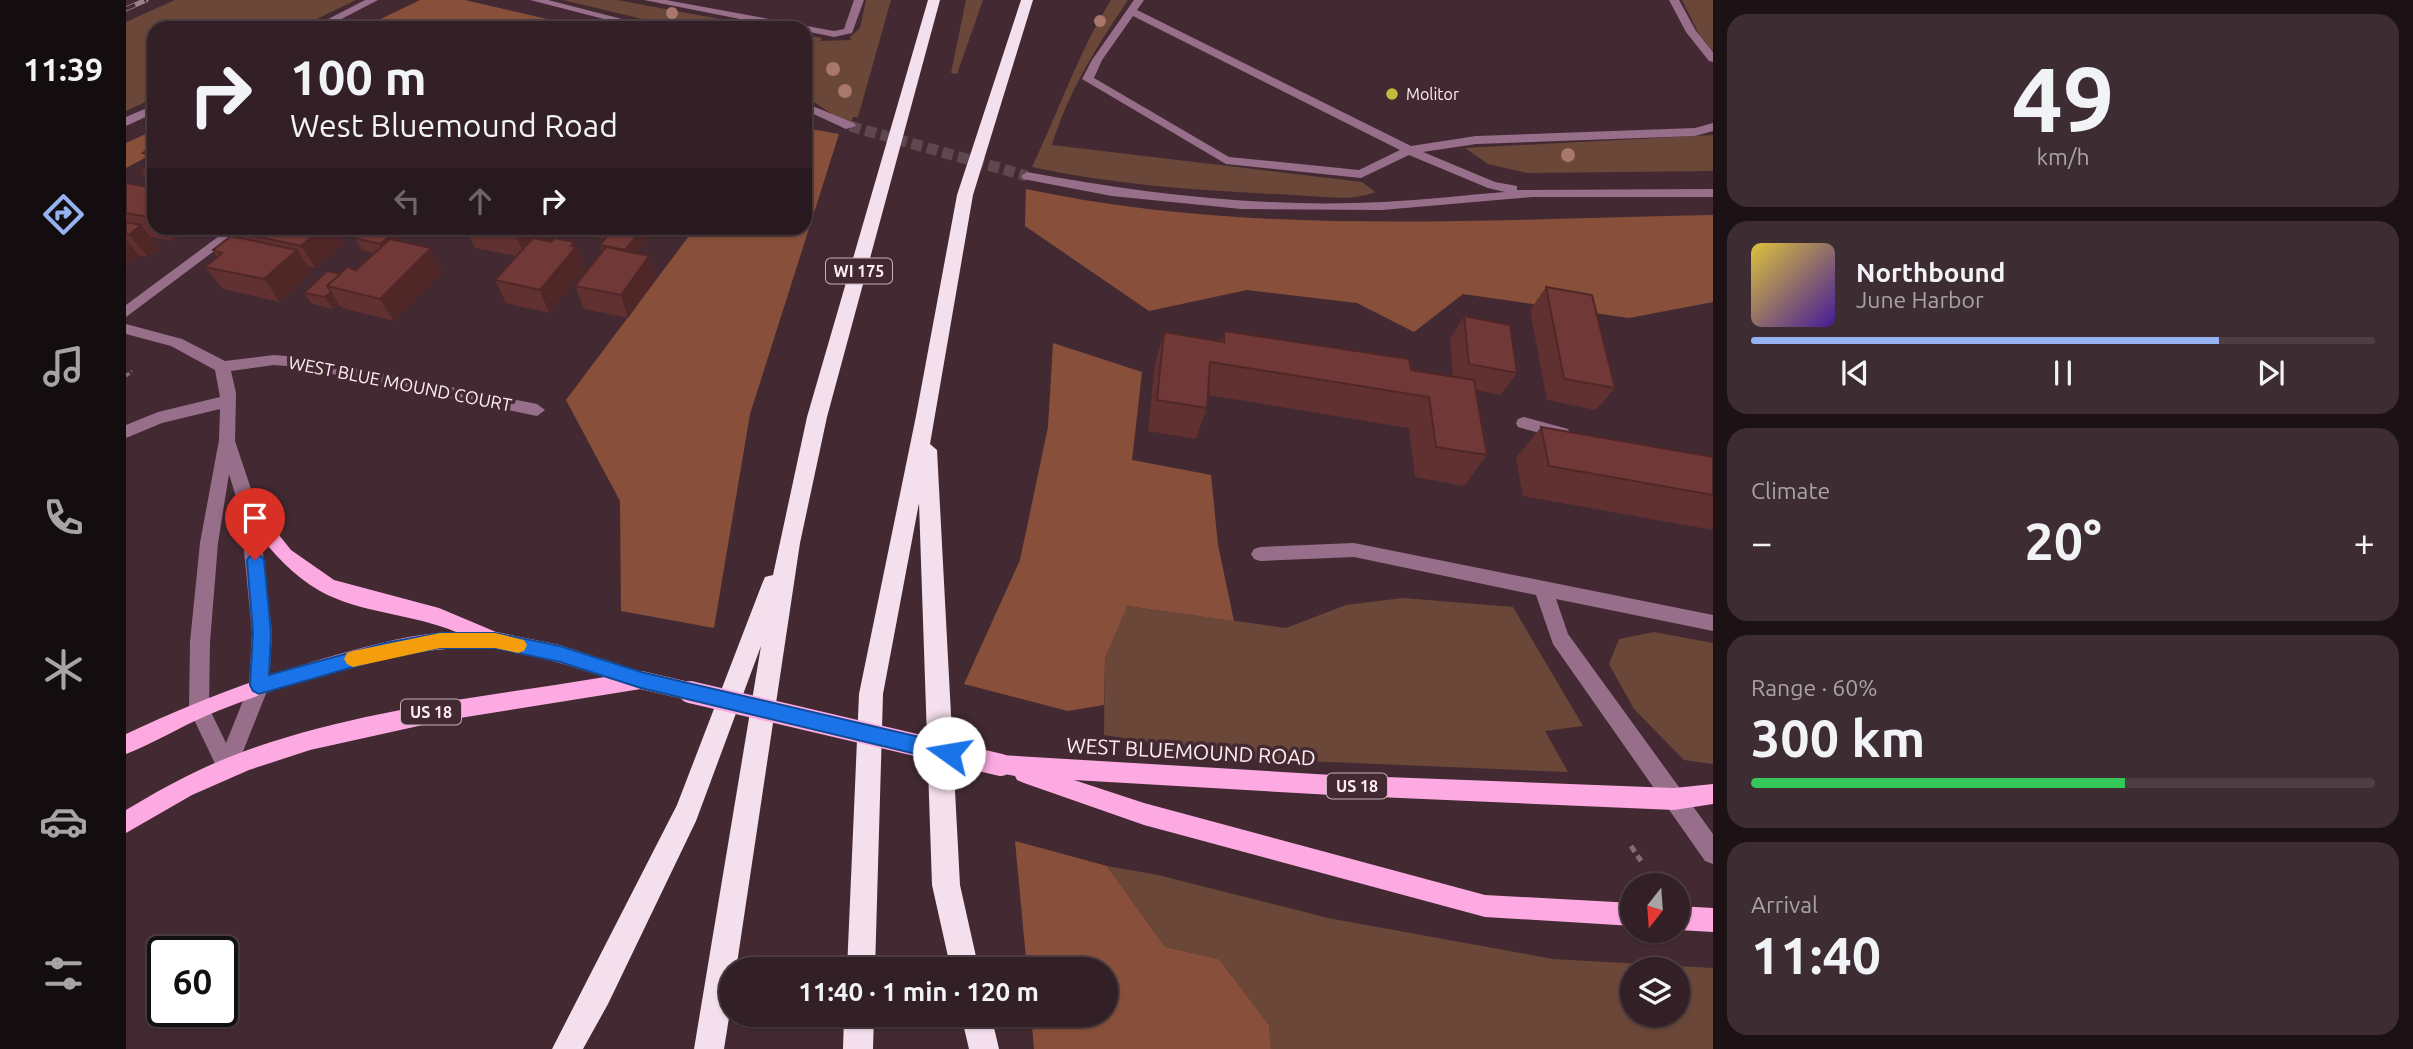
<!DOCTYPE html>
<meta charset="utf-8">
<style>
:root{--surface:#322026;--page:#3d2d32;--text:#f1f3f6;--muted:#a8a3a7;--line:#4d3e43;--accent:#95b2f1}
body{margin:0;font-family:Ubuntu,sans-serif;background:var(--page);color:var(--text);height:100vh;display:flex;flex-direction:column;font-size:26px;white-space:nowrap}
*{box-sizing:border-box;margin:0}
p{font-size:23px;color:var(--muted)}
.icon{flex:none;width:38px;height:38px;fill:none;stroke:currentColor;stroke-width:2;stroke-linecap:round;stroke-linejoin:round}
.map{position:relative;flex:1;overflow:hidden}
.sheet{display:flex;flex-direction:column;gap:14px;padding:14px;background:#1c1215;width:700px}
.sheet>*{flex:none}
.hud{position:absolute;left:21px;top:21px;width:665px;height:214px;border-radius:21px;box-shadow:0 2px 5px #0004,0 0 0 2px var(--line);background:#322026;color:var(--text);overflow:hidden}
.needle{width:46px;rotate:197deg}
.tools{position:absolute;left:1494px;top:873px;display:grid;gap:14px}
.tools a{display:grid;place-items:center;width:70px;height:70px;border-radius:50%;background:var(--surface);box-shadow:0 2px 5px #0004,0 0 0 2px var(--line);font-size:35px}
.speed{position:absolute;left:21px;top:936px;display:flex;gap:14px;font-size:35px;font-weight:700;text-align:center}
.speed>*{display:grid;place-content:center;width:91px;height:91px;border-radius:50%;background:var(--surface);box-shadow:0 2px 5px #0004,0 0 0 2px var(--line);line-height:1}
.speed .limit{border:4px solid #111;border-radius:10px;background:#fff;color:#111}
.pin{position:absolute;display:grid;place-items:center;width:60px;height:60px;color:#fff;margin:-72px -30px;border-radius:50% 50% 50% 0;rotate:-45deg;box-shadow:0 0 7px #0007}
.pin .icon{rotate:45deg}
.me{position:absolute;width:77px;margin:-38px;rotate:283deg;stroke-linejoin:round;filter:drop-shadow(0 0 5px #0008)}
.turn{display:flex;align-items:center;gap:24px;height:147px;padding:0 28px;font-size:32px}
.turn .icon{width:91px;height:91px;stroke-width:2.5}
.turn b{display:block;font-size:49px;line-height:60px}
.lanes{display:flex;align-items:center;height:66px;padding:0 28px;background:#0003;justify-content:center;gap:35px;direction:ltr}
.lanes .off{opacity:.35}
.big{font-size:52px;font-weight:600;line-height:1.1}
.sheet .card{flex:1;display:flex;flex-direction:column;justify-content:center;gap:10px;min-width:0;padding:0 24px;border-radius:21px;background:var(--page)}
.sheet .dial{align-items:center;gap:0}
.dial b{font-size:91px;line-height:1}
.song{display:flex;align-items:center;gap:21px}
.cover{width:84px;height:84px;border-radius:10px;background:linear-gradient(135deg,hsl(50 70% 55%),hsl(260 70% 35%))}
.played{height:7px;border-radius:4px;background:linear-gradient(90deg,var(--accent) 75%,var(--line) 75%)}
.keys{display:flex;justify-content:space-around;direction:ltr}
.heat{display:flex;justify-content:space-between;align-items:center;font-size:38px;direction:ltr}
.charge{height:10px;border-radius:5px;background:linear-gradient(90deg,#34c759 60%,var(--line) 0)}
.trip{position:absolute;left:593px;top:957px;width:399px;height:70px;border-radius:35px;background:var(--surface);box-shadow:0 2px 5px #0004,0 0 0 2px var(--line);font-weight:600;line-height:70px;text-align:center}
main{display:flex;flex:1;min-height:0}
.tabs{display:flex;flex-direction:column;width:126px;justify-content:space-around;align-items:center;background:#140d0f;color:var(--muted)}
.tabs .icon{width:49px;height:49px}
.tabs .current{color:var(--accent)}
.tabs b{font-size:32px;color:var(--text)}
.map>svg:first-child{display:block}
.green{fill:#6b4739;fill-rule:evenodd}
.forest{fill:#88503b}
.lines{fill:none;stroke-linecap:round;stroke-linejoin:round}
.minor-tunnel{stroke:#5f474f;stroke-width:11;stroke-dasharray:11 5;stroke-linecap:butt}
.path-far1{stroke:#836d73;stroke-width:3.5;stroke-dasharray:4.5 2.5;stroke-linecap:butt}
.path{stroke:#836d73;stroke-width:5;stroke-dasharray:7 4.5;stroke-linecap:butt}
.minor{fill:#986f8a;fill-rule:evenodd}
.major{fill:#fdaae2;fill-rule:evenodd}
.highway{fill:#f4dfed;fill-rule:evenodd}
.rail-casing{stroke:#988389;stroke-width:5}
.rail{stroke:#432a32;stroke-width:3.5;stroke-dasharray:10;stroke-linecap:butt}
.major-bridge-far1{stroke:#fdaae2;stroke-width:18}
.major-bridge{stroke:#fdaae2;stroke-width:22}
.tree{fill:#a9776c}
.wall{fill:#613030}
.shaded-wall{fill:#4f2727}
.building{fill:#713838;stroke:#4f2727;stroke-width:2}
.route{fill:#1a73e8;stroke:#114b97;stroke-width:2}
.slow{fill:#f59e0b}
.poi-dot{fill:#c6bc3c;stroke:#432a32;stroke-width:2.5}
.labels{text-anchor:middle;stroke-width:7;stroke-linejoin:round;paint-order:stroke}
.far-poi-label{font-size:16px;fill:#feedf1;stroke:#432a32;text-anchor:start}
.shield{fill:#432a32;stroke:#c6b2b8;stroke-width:2}
.shield-label{font-size:16px;font-weight:bold;fill:#feedf1}
.street-label{font-size:18px;fill:#feedf1;stroke:#432a32}
.near-street-label{font-size:21px;fill:#feedf1;stroke:#432a32}
</style>
<main>
<nav class="tabs">
<b>11:39</b>
<svg class="icon current" aria-label="directions" viewBox="0 0 24 24"><path d="M12 3l9 9-9 9-9-9zM9 14v-3h6M13 9l2 2-2 2"/></svg>
<svg class="icon" aria-label="music" viewBox="0 0 24 24"><path d="M9 18V5l10-2v13"/><circle cx="6" cy="18" r="3"/><circle cx="16" cy="16" r="3"/></svg>
<svg class="icon" aria-label="phone" viewBox="0 0 24 24"><path d="M5 4h4l2 5-3 2q2 4 5 5l2-3 5 2v4C11 20 4 13 5 4z"/></svg>
<svg class="icon" aria-label="climate" viewBox="0 0 24 24"><path d="M12 3v18M4 7l16 10M4 17L20 7"/></svg>
<svg class="icon" aria-label="car" viewBox="0 0 24 24"><path d="M5 17H2v-5l4-1 3-4h7l3 4 3 1v5h-3M9 17h6M6 11h13"/><circle cx="7" cy="17" r="2"/><circle cx="17" cy="17" r="2"/></svg>
<svg class="icon" aria-label="filters" viewBox="0 0 24 24"><path d="M4 7h16M4 17h16"/><circle cx="9" cy="7" r="2"/><circle cx="15" cy="17" r="2"/></svg>
</nav>
<div class="map">
<svg width="1587" height="1049" viewBox="0 0 1587 1049">
<rect width="100%" height="100%" fill="#432a32"/>
<g class="green">
<polygon points="49,0 230,0 172,28 28,28 28,98 0,111 0,22"/>
<polygon points="437,0 491,0 642,28 554,28"/>
<polygon points="740,0 765,0 732,117 727,117 724,126 679,96 679,35 696,38 694,41 725,40 724,37 734,28"/>
<polygon points="840,0 857,0 831,74 825,73"/>
<path d="M985 0H1002C971 46 942 92 926 145L1236 182 1249 192C1226 202 1194 196 1169 195 1080 191 994 186 906 167 933 111 952 53 985 0Z"/>
<polygon points="1556,0 1587,0 1587,51 1574,36"/>
<polygon points="1587,135 1587,171 1401,173 1362,164 1339,148"/>
<polygon points="1277,598 1387,607 1457,726 1419,731 1442,772 1130,759 978,735 979,658 1000,606 1160,628 1220,605"/>
<polygon points="1528,632 1587,643 1587,764 1558,760 1508,709 1483,664 1493,639"/>
<path d="M981 866 1032 875 1202 918 1427 959 1587 968V1049H1145L1143 1025 1093 959 1039 947ZM1507 970H1552V1015H1507Z"/>
</g>
<g class="forest">
<polygon points="294,0 339,0 460,28 236,28"/>
<polygon points="679,128 713,134 624,414 588,628 495,611 494,501 440,400 569,228 679,228"/>
<polygon points="28,130 28,153 0,168 0,143"/>
<path d="M900 189C1124 237 1359 219 1587 215V302L1503 318 1337 294 1288 332 1231 303 1121 290 1023 311 899 226Z"/>
<polygon points="927,343 1016,372 1006,460 1085,475 1092,545 1108,621 1001,606 979,658 978,705 942,711 838,684 894,560 922,427"/>
<polygon points="889,841 981,866 1039,947 1093,959 1143,1025 1145,1049 908,1049 905,1015 980,1015 980,970 901,969"/>
</g>
<g class="lines">
<polyline class="minor-tunnel" points="724,126 901,176"/>
<polyline class="path-far1" points="0,376 6,371"/>
<polyline class="path" points="1505,846 1515,861"/>
<g class="minor">
<polygon points="239,0 252,0 198,28 185,28"/>
<polygon points="404,0 422,0 531,28 513,28"/>
<polygon points="518,0 540,0 708,31 718,29 728,0 738,0 726,33 708,37 679,31 679,28 660,28"/>
<path d="M1008 0H1018L1011 10 1285 146 1350 136 1569 128 1587 123V131L1569 136 1350 144 1297 152 1369 182 1391 186V190L1587 189V197H1407L1256 210 1115 209 986 196 897 179 895 176 901 172C1018 194 1138 208 1257 202 1298 200 1339 195 1379 192L1362 188 1283 155 1235 178 1100 164 956 79 966 60ZM1007 16 1274 150 1233 170 1103 157 968 78 976 60Z"/>
<polygon points="1543,0 1553,0 1570,31 1587,52 1587,62 1583,61 1560,32"/>
<polygon points="679,103 728,123 730,126 720,129 679,110"/>
<polygon points="28,105 28,113 0,126 0,117"/>
<polygon points="104,228 119,228 0,317 0,305"/>
<path d="M0 324 56 339 99 361 148 355 172 357 411 404 419 410 411 416 172 367 148 365 105 371 110 393 109 441 132 510 146 633 143 686 108 774 101 777 94 774 63 709 64 642 74 543 93 440 94 409 36 423 0 438V425L32 412 94 397 89 370 45 346 0 334ZM103 474 114 510 126 633 123 686 100 743 83 708 84 642 92 543Z"/>
<polygon points="1398,417 1442,429 1444,433 1436,439 1392,427 1390,423 1392,419"/>
<polygon points="1228,543 1587,615 1587,631 1430,599 1442,634 1587,834 1587,864 1579,861 1427,644 1410,595 1228,557 1134,561 1128,559 1125,554 1128,549 1134,547"/>
</g>
<g class="major">
<path d="M123 503 129 505 165 550 208 580 313 608 370 632 434 645 522 674 525 680 522 686 515 689 315 721 184 750 123 770 66 795 0 833V810C38 787 77 766 119 751 235 709 358 697 479 677 444 666 407 654 371 649 294 639 154 685 82 715 54 727 28 743 0 754V734C72 700 134 677 210 655 249 644 289 633 330 632 288 614 233 613 194 591 161 572 140 544 117 515L114 510 117 505Z"/>
<polygon points="875,755 1206,775 1548,788 1587,784 1587,804 1548,810 1206,795 948,780 1018,803 1359,895 1507,903 1507,926 1359,917 1018,825 898,783 891,780 889,776 868,772 865,765 868,758"/>
<polygon points="1552,906 1587,908 1587,932 1552,930"/>
</g>
<g class="highway">
<polygon points="802,0 814,0 701,417 674,543 610,970 606,970 606,999 598,1049 568,1049 635,646 570,821 482,1004 457,1049 426,1049 551,805 636,584 639,577 647,575 681,417"/>
<polygon points="895,0 907,0 847,195 804,444 811,450 834,885 853,970 825,970 806,885 793,503 757,694 749,970 721,970 733,694 790,416 831,195"/>
<polygon points="718,1015 748,1015 747,1049 717,1049"/>
<polygon points="835,1015 865,1015 873,1049 843,1049"/>
</g>
<g class="rail-casing">
<polyline id="rail" points="0,9 20,0"/>
</g>
<use href="#rail" class="rail"/>
<polyline class="major-bridge-far1" points="515,680 571,693"/>
<polyline class="major-bridge" points="564,692 875,765"/>
</g>
<g class="tree">
<circle cx="546" cy="13" r="6"/>
<circle cx="974" cy="21" r="6"/>
<circle cx="707" cy="69" r="7"/>
<circle cx="719" cy="91" r="7"/>
<circle cx="1442" cy="155" r="7"/>
</g>
<g class="wall">
<polygon points="28,145 28,228 58,228 61,231 49,241 25,237 34,248 22,257 13,255 0,266 0,183 27,188 14,171 25,164 17,153"/>
<polygon points="340,228 427,228 416,240 425,242 448,242 459,269 423,313 380,303 369,280 391,256 349,248"/>
<polygon points="462,228 524,228 525,232 510,253 523,256 530,278 502,318 458,309 449,286 476,252 474,245 479,239 465,236"/>
<polygon points="269,231 275,241 317,271 268,321 216,308 212,304 207,309 186,304 178,293 214,274 230,270 248,253 236,250 229,238"/>
<polygon points="111,232 218,243 190,268 181,266 186,272 154,302 97,289 79,267 91,257 87,250 116,238"/>
<polygon points="1420,287 1489,388 1470,410 1421,400 1404,310"/>
<polygon points="1338,316 1391,373 1374,395 1350,390 1361,455 1338,486 1289,477 1283,428 1082,395 1081,408 1070,439 1022,431 1029,364 1038,332 1095,341 1098,331 1285,370 1327,377 1324,339"/>
<polygon points="1415,427 1587,457 1587,530 1397,496 1390,458"/>
</g>
<g class="shaded-wall">
<polygon points="15,225 34,248 22,257 3,235"/>
<polygon points="38,228 58,228 61,231 49,241"/>
<polygon points="196,228 209,228 218,243 190,268 175,246"/>
<polygon points="398,228 427,228 400,258 390,236"/>
<polygon points="481,228 495,228 485,240"/>
<polygon points="517,228 524,228 525,232 503,262 499,250"/>
<polygon points="269,231 275,243 261,256 254,244"/>
<polygon points="0,240 13,255 0,266"/>
<polygon points="448,242 459,269 423,313 414,290"/>
<polygon points="305,248 317,271 268,321 254,299"/>
<polygon points="171,250 186,272 154,302 138,279"/>
<polygon points="523,256 530,278 502,318 495,295"/>
<polygon points="205,292 212,304 207,309 199,297"/>
</g>
<g class="building">
<polygon points="28,145 28,155 17,153"/>
<polygon points="28,161 28,174 14,171"/>
<polygon points="0,183 28,188 28,218 0,213"/>
<polygon points="0,222 15,225 3,235 0,234"/>
<polygon points="116,228 196,228 175,246 111,232"/>
<polygon points="241,228 251,228 269,231 254,244 229,238"/>
<polygon points="351,228 398,228 390,236"/>
<polygon points="488,228 517,228 499,250 474,245"/>
<polygon points="105,236 171,250 138,279 79,267 96,253 87,250"/>
<polygon points="407,238 425,242 429,238 448,242 445,246 450,247 414,290 369,280"/>
<polygon points="264,239 305,248 254,299 201,286 221,267 230,270"/>
<polygon points="480,247 523,256 495,295 449,286"/>
<polygon points="201,271 214,274 201,286 205,292 199,297 178,293"/>
<polygon points="1420,287 1466,295 1489,388 1438,379"/>
<polygon points="1338,316 1384,325 1391,373 1343,364"/>
<polygon points="1098,331 1283,359 1285,370 1348,380 1361,455 1310,447 1303,397 1084,362 1081,408 1031,400 1038,332 1098,342"/>
<polygon points="1415,427 1587,457 1587,495 1423,466"/>
</g>
<polygon class="route" points="129,554 135,556 138,560 145,633 143,675 259,643 314,633 369,633 434,646 515,672 823,744 830,747 833,753 830,759 823,762 515,688 434,662 369,648 314,648 259,658 133,694 127,691 124,685 127,633 121,560 124,556"/>
<polygon class="slow" points="314,633 369,633 398,640 401,645 398,651 392,653 369,648 314,648 227,667 221,664 218,659 221,653 227,651"/>
<circle class="poi-dot" cx="1266" cy="94" r="7"/>
<g class="labels">
<g class="far-poi-label">
<text x="1280" y="100">Molitor</text>
</g>
<g class="shield">
<rect x="700" y="258.5" width="66" height="25" rx="5"/>
<rect x="275" y="699.5" width="60" height="25" rx="5"/>
<rect x="1201" y="773.5" width="60" height="25" rx="5"/>
</g>
<g class="shield-label">
<text x="733" y="277">WI 175</text>
<text x="305" y="718">US 18</text>
<text x="1231" y="792">US 18</text>
</g>
<g class="street-label">
<text transform="translate(274 384) rotate(11)" y="6">WEST BLUE MOUND COURT</text>
</g>
<g class="near-street-label">
<text transform="translate(1065 752) rotate(3)" y="7">WEST BLUEMOUND ROAD</text>
</g>
</g>
</svg>
<div class="tools">
<a><svg class="needle" viewBox="-14 -14 28 28"><path d="M0-13l5 13h-10z" fill="#e53935"/><path d="M0 13l5-13h-10z" fill="#a8a3a7"/></svg></a>
<a><svg class="icon" aria-label="layers" viewBox="0 0 24 24"><path d="M12 4l9 5-9 5-9-5zM3 14l9 5 9-5"/></svg></a>
</div>
<div class="speed"><div class="limit">60</div></div>
<div class="pin" style="left:129px;top:560px;background:#d93025"><svg class="icon" aria-label="arrive" viewBox="0 0 24 24"><path d="M6 21V4h12l-3 4 3 4H6"/></svg></div>
<svg class="me" style="left:823px;top:753px" viewBox="-20 -20 40 40"><circle r="19" fill="#fff"/><path d="M0-13L10 11 0 6-10 11z" fill="#1a73e8"/></svg>
<div class="trip">11:40 · 1 min · 120 m</div>
<div class="hud">
<div class="turn"><svg class="icon" aria-label="right" viewBox="0 0 24 24"><path d="M7 20v-9h11M14 6l5 5-5 5"/></svg><div><b>100 m</b>West Bluemound Road</div></div>
<div class="lanes"><svg class="icon off" aria-label="left" viewBox="0 0 24 24"><path d="M17 20v-9H6M10 6l-5 5 5 5"/></svg><svg class="icon off" aria-label="ahead" viewBox="0 0 24 24"><path d="M12 20V5M6 11l6-6 6 6"/></svg><svg class="icon" aria-label="right" viewBox="0 0 24 24"><path d="M7 20v-9h11M14 6l5 5-5 5"/></svg></div>
</div>
</div>
<section class="sheet">
<div class="card dial"><b>49</b><p>km/h</p></div>
<div class="card">
<div class="song"><i class="cover"></i><div><b>Northbound</b><p>June Harbor</p></div></div>
<div class="played"></div>
<div class="keys"><svg class="icon" aria-label="previous" viewBox="0 0 24 24"><path d="M18 5L8 12l10 7zM5 5v14"/></svg><svg class="icon" aria-label="pause" viewBox="0 0 24 24"><path d="M8 5v14M16 5v14"/></svg><svg class="icon" aria-label="next" viewBox="0 0 24 24"><path d="M6 5l10 7-10 7zM19 5v14"/></svg></div>
</div>
<div class="card"><p>Climate</p>
<div class="heat"><a>−</a><b class="big">20°</b><a>+</a></div>
</div>
<div class="card"><p>Range · 60%</p><b class="big">300 km</b><div class="charge"></div></div>
<div class="card"><p>Arrival</p><b class="big">11:40</b></div>
</section>
</main>
